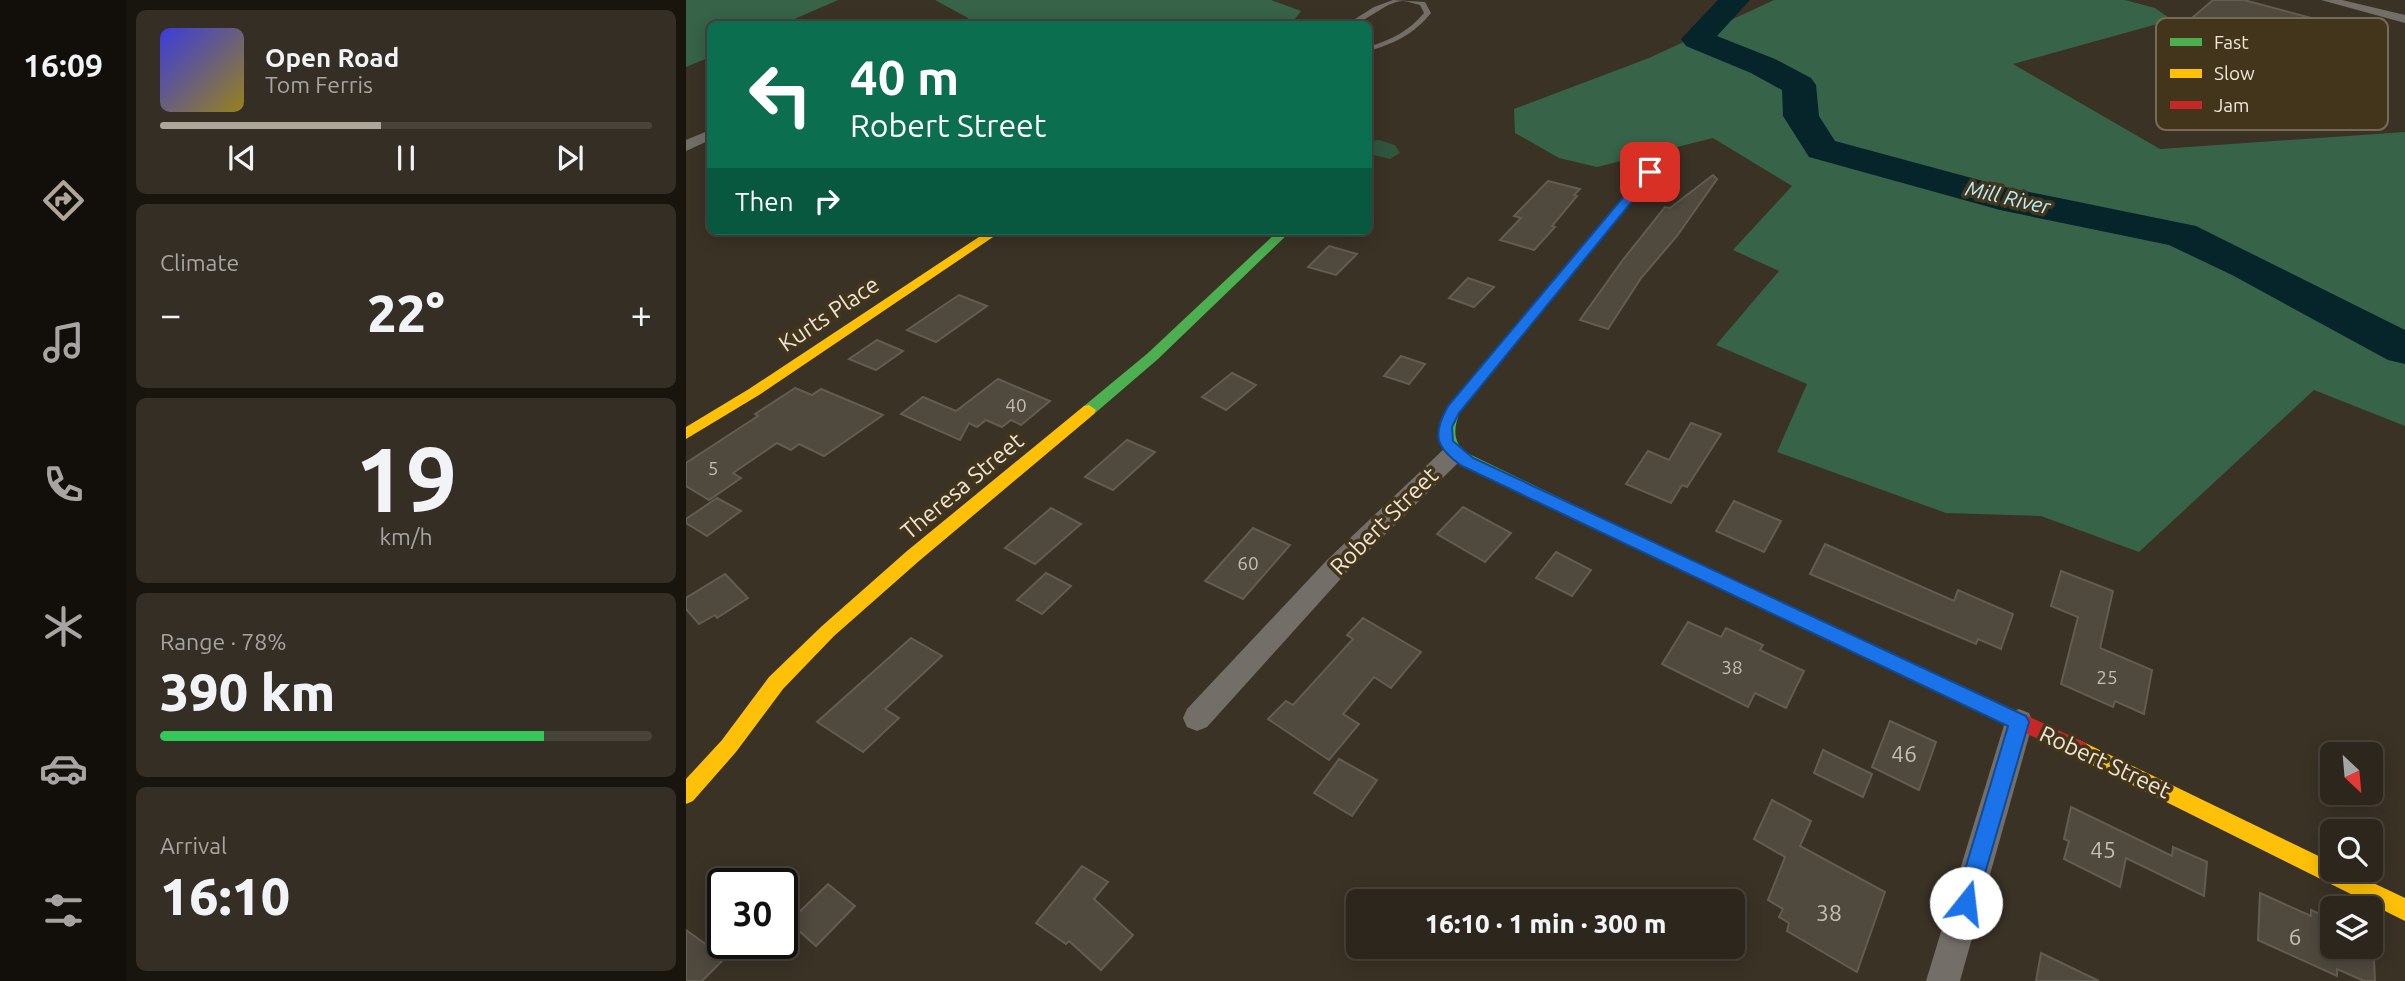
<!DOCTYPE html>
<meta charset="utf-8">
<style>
:root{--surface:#2c261c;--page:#342e25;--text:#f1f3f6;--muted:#a6a5a3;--line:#48433b;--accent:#aea698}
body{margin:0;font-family:Ubuntu,sans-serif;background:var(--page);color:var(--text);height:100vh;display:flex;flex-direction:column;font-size:26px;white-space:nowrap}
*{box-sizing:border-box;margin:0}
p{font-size:23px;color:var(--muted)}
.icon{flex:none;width:38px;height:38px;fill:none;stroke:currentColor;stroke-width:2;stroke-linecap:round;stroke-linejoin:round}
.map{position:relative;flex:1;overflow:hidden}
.drawer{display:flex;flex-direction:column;gap:10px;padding:10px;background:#18150f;width:560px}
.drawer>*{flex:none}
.banner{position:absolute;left:21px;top:21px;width:665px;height:214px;border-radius:10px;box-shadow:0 4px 18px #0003,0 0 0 2px var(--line);background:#0b6e4f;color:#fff;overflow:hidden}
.needle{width:46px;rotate:154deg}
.buttons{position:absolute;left:1634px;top:742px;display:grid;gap:14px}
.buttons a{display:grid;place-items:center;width:63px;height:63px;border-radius:10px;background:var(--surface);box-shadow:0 4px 18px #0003,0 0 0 2px var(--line);font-size:35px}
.speed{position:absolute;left:21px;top:868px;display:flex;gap:14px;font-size:35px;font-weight:700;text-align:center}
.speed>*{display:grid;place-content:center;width:91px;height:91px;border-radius:50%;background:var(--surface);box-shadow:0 4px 18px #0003,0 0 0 2px var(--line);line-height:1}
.speed .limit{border:4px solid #111;border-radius:10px;background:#fff;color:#111}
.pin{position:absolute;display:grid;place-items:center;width:60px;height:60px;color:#fff;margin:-30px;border-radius:14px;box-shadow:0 4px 10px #0006}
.me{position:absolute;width:77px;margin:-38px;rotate:16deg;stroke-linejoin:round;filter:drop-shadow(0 0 5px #0008)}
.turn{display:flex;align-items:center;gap:24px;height:147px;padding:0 28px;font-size:32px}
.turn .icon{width:91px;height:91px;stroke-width:2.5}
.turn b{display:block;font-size:49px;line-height:60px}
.then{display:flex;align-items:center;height:66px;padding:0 28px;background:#0003;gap:14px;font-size:26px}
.big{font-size:52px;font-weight:800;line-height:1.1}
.drawer .widget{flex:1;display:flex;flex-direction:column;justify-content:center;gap:10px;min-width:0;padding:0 24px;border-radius:10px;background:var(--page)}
.drawer .dial{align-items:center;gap:0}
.dial b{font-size:91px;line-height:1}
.song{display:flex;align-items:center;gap:21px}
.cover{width:84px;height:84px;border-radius:10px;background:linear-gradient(135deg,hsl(240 70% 55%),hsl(50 70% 35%))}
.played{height:7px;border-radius:4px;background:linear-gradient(90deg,var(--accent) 45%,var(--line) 45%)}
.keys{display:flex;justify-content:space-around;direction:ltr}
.heat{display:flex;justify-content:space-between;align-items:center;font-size:38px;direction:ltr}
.charge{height:10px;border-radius:5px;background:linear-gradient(90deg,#34c759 78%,var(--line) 0)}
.trip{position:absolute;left:660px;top:889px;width:399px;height:70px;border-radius:10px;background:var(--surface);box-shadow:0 4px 18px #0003,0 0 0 2px var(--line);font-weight:800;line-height:70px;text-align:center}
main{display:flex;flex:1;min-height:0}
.dock{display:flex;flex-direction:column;width:126px;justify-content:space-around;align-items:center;background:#120f0b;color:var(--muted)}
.dock .icon{width:49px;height:49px}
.dock .current{color:var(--accent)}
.dock b{font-size:32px;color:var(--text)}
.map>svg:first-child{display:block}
.green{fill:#30563e}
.forest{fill:#376348}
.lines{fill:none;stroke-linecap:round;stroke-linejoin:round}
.river{fill:#05252b;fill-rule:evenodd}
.building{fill:#4f493e;stroke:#635c51;stroke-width:2}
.lane{fill:#736e68;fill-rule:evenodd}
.street{fill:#736e68;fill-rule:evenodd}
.fast{fill:#4caf50;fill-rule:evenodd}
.slow{fill:#ffc107;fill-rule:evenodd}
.jam{fill:#c62828;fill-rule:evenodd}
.route{fill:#1a73e8;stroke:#114b97;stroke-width:2}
.labels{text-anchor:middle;stroke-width:7;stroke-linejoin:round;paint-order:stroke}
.number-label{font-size:19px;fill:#c6beb0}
.far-water-label{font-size:21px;font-style:italic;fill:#b4effe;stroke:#43351c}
.street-label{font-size:23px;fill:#ede5d6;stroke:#43351c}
.near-number-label{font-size:23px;fill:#c6beb0}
.key{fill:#43351c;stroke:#766a54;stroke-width:2}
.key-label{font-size:19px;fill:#ede5d6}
</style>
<main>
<nav class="dock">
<b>16:09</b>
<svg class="icon current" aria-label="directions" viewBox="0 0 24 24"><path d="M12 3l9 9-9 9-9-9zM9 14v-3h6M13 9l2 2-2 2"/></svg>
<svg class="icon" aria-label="music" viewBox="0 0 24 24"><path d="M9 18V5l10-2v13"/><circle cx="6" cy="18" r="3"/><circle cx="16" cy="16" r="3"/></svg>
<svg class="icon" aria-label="phone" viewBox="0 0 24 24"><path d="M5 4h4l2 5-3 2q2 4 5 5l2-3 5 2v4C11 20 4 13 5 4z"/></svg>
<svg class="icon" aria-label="climate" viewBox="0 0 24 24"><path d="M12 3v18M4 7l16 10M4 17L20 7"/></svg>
<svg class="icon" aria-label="car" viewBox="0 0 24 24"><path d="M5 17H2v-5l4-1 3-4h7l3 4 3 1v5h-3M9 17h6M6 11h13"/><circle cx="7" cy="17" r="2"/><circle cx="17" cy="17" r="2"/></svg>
<svg class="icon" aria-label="filters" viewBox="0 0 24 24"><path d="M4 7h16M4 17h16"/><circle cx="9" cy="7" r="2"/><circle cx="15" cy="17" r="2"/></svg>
</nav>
<section class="drawer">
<div class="widget">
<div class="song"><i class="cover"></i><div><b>Open Road</b><p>Tom Ferris</p></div></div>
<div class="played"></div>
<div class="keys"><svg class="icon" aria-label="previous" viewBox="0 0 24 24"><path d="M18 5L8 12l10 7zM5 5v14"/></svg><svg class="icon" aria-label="pause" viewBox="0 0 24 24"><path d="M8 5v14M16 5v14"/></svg><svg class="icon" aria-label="next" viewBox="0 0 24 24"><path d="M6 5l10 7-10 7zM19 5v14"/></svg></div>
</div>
<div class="widget"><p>Climate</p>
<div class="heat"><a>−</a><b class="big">22°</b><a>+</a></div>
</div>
<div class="widget dial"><b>19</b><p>km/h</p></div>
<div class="widget"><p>Range · 78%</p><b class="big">390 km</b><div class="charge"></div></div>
<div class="widget"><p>Arrival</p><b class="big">16:10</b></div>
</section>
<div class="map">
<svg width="1719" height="981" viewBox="0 0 1719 981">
<rect width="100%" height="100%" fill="#3a3225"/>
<polygon class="green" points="693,140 709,145 714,153 704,159 683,154 683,141"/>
<g class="forest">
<polygon points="0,0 152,0 97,24 24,24 24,57 0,67"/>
<polygon points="249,0 585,0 615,11 605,24 279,24 282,18"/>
<polygon points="1088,0 1439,0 1469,8 1486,20 1327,64 1474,149 1719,132 1719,426 1628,390 1453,552 1355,516 1260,513 1091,452 1121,384 1030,345 1093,271 1047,250 1106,186 1027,138 911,167 873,158 829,133 828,109 963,58"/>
</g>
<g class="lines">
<polygon class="river" points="1032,0 1064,0 1031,36 1089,59 1125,78 1130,85 1133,116 1149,141 1319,187 1510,226 1719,330 1719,364 1702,360 1546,275 1483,245 1314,210 1123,157 1097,116 1096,90 1065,73 1000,46 995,39"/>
</g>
<g class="building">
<polygon points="1527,0 1558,0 1659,27 1593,46 1507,17"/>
<polygon points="1027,175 1031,179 991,236 955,278 922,329 894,320 936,261 979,207 984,208"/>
<polygon points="862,181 894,189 888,195 891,196 866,226 869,227 848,250 814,240 835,218 828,216"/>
<polygon points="643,246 671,254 650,275 622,267"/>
<polygon points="782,278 808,287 788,307 763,298"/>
<polygon points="273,295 301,306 250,342 221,330"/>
<polygon points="191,340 217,351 190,370 163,359"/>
<polygon points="715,356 739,364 723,384 698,376"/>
<polygon points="546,373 570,385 540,410 516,397"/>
<polygon points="312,379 364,401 335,425 325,420 316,427 300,420 291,427 283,423 274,440 215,414 237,397 270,411"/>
<polygon points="109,388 126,395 135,389 197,415 138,456 113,444 105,450 91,443 47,473 55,478 23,500 0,486 0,463 72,416 69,414"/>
<polygon points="1005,423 1035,434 1001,487 996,485 985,503 940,484 962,451 983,460"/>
<polygon points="441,440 469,452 427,490 399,477"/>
<polygon points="31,498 55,511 21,536 0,523 0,519"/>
<polygon points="1048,501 1095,521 1078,552 1030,531"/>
<polygon points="777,507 825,533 799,562 751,534"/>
<polygon points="365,508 395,524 349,564 319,548"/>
<polygon points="567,528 604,545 557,599 519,581"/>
<polygon points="1139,544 1268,601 1272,590 1327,614 1315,649 1292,639 1290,644 1124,574"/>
<polygon points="870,552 905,570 886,596 850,578"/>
<polygon points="1375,571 1427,591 1414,648 1466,670 1458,714 1429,701 1427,707 1375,684 1392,617 1365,606"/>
<polygon points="360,573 385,586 356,614 331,600"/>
<polygon points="39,574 62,598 31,618 29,615 13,624 0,609 0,598"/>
<polygon points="677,618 735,652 705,688 688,677 657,714 673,724 643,760 582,719 600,701 607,705 667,639 661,635"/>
<polygon points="1002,622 1035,637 1040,628 1077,645 1074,650 1118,671 1100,708 1069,693 1062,707 976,664"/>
<polygon points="225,638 256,656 199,709 213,718 177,752 131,722"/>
<polygon points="1204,721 1250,742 1233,790 1186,767"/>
<polygon points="1137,750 1186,774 1177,797 1128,773"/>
<polygon points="653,759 691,780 666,816 628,793"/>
<polygon points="1086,800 1125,821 1114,846 1199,892 1171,972 1101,931 1103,923 1093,917 1097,909 1082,900 1099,857 1068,839"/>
<polygon points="1385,807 1486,856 1487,847 1521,862 1518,896 1440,858 1434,887 1378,859 1383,841 1378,839"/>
<polygon points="396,866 422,882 408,899 447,935 415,970 383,941 380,944 350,923"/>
<polygon points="142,884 169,906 130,946 103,922"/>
<polygon points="1574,893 1625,916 1625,910 1647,920 1647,947 1685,947 1687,938 1689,981 1678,981 1651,969 1651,976 1572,940"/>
<polygon points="0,930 39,958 16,981 0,981"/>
<polygon points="1355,953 1413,981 1350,981"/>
</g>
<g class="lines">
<path class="lane" d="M707 0 739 2 745 13C728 34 708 44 682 51V47C705 40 723 31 738 13L734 5C729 4 722 1 717 1 699 1 678 26 661 24L688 7Z"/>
<g class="street">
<polygon points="1635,0 1656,0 1719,15 1719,23"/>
<polygon points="24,130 24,140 0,151 0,140"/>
<polygon points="768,445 776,447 779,453 776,459 659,574 521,727 511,731 501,727 497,718 501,709 641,560 760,447"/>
<polygon points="1333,709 1343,713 1347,722 1274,981 1240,981 1319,722 1323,713"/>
</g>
<g class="fast">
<path d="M960 170 970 172 774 412C768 427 766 440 779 452L918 519 920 523 918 527 912 529 776 465C753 449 750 430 763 406Z"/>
<polygon points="592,231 605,231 472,359 408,414 398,414 396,410 398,406 462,353"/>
</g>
<g class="slow">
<polygon points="302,231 316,231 73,395 0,439 0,427 63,389"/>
<polygon points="403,405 410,410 408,414 233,561 148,636 97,689 50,752 7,801 0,804 0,779 36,740 83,677 136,626 221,551 398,406"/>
<polygon points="1393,740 1647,863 1647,870 1660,870 1719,898 1719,921 1386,755 1383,749 1386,743"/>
</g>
<polygon class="jam" points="912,517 1400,743 1403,749 1400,755 1393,758 1386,755 906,527 904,523 906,519"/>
</g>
<path class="route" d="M960 170 970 172 773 413 766 427 767 441 787 458 1340 716 1343 722 1288 911 1280 914 1272 911 1269 903 1322 726 776 466C749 447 746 435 762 406Z"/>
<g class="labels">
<g class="number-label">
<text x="330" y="412">40</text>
<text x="27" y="475">5</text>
<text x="562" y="570">60</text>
<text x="1046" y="674">38</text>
<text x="1421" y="684">25</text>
</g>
<g class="far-water-label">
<text transform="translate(1322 198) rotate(13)" y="7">Mill River</text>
</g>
<g class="street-label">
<text transform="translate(143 314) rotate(-34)" y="8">Kurts Place</text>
<text transform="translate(276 486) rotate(-40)" y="8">Theresa Street</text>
<text transform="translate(698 521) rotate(-45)" y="8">Robert Street</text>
<text transform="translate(1419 762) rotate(25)" y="8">Robert Street</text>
</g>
<g class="near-number-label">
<text x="1218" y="762">46</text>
<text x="1417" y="858">45</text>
<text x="1143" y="921">38</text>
<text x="1609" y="945">6</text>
</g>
</g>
<rect x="1470" y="18" width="232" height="112" rx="10" class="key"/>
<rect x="1484" y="38" width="32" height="8" fill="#4caf50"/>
<rect x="1484" y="69" width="32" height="9" fill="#ffc107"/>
<rect x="1484" y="101" width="32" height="8" fill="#c62828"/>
<g class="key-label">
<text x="1528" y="49">Fast</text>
<text x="1528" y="80">Slow</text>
<text x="1528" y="112">Jam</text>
</g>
</svg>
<div class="buttons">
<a><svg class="needle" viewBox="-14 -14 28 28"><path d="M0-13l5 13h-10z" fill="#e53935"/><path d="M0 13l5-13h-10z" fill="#a6a5a3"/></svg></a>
<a><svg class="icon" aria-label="search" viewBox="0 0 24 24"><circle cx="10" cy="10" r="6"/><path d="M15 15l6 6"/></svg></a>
<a><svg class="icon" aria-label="layers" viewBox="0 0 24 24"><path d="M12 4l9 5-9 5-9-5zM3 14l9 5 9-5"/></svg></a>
</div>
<div class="speed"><div class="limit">30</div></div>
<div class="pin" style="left:964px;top:172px;background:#d93025"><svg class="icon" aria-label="arrive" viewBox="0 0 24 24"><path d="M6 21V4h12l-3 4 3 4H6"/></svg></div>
<svg class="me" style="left:1280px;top:903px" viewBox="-20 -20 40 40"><circle r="19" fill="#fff"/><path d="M0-13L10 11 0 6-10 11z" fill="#1a73e8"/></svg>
<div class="trip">16:10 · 1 min · 300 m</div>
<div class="banner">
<div class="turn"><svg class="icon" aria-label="left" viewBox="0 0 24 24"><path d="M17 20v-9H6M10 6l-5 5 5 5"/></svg><div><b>40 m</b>Robert Street</div></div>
<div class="then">Then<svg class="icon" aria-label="right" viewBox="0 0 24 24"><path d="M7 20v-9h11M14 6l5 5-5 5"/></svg></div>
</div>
</div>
</main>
